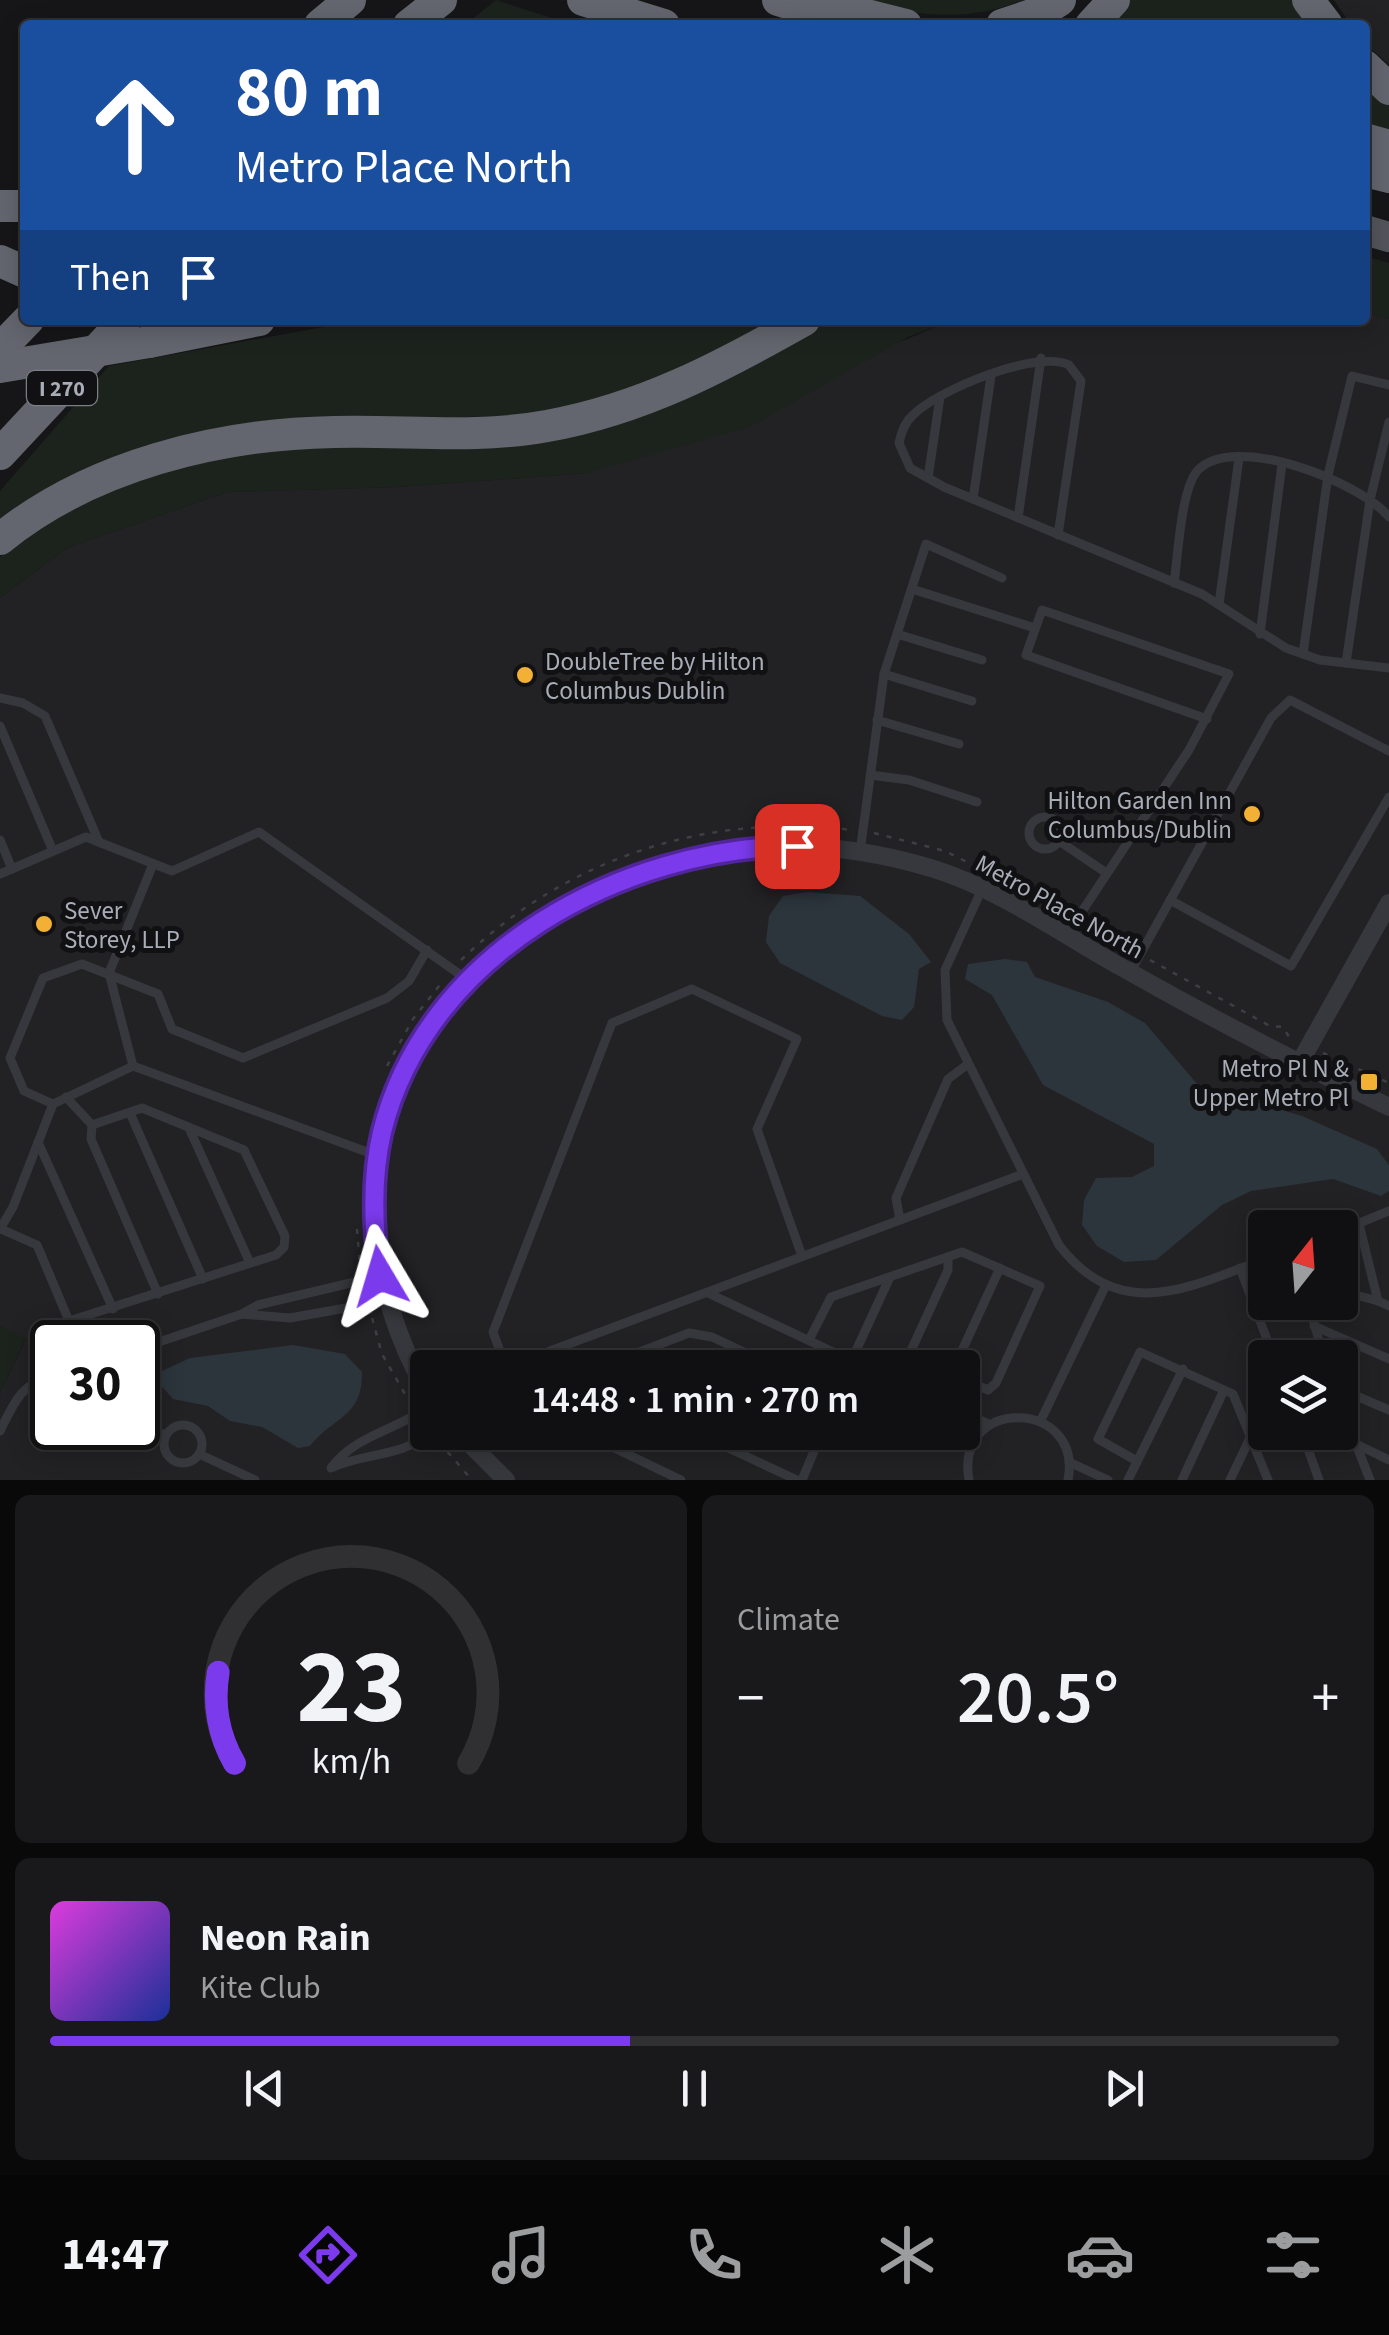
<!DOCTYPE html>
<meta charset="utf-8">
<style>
:root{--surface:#101012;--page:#19191b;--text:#f1f3f6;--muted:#9c9d9f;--line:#303032;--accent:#7c3aed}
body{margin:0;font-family:"Source Sans 3",sans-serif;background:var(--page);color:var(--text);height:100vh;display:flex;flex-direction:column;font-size:38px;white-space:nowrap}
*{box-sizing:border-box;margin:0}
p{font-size:32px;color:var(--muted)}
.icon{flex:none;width:55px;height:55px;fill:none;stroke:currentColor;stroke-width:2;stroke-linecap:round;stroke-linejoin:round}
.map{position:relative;height:1480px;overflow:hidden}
.drawer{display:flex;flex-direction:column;gap:15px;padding:15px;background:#09090a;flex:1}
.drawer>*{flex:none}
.guide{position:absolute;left:20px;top:20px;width:1350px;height:305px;border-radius:10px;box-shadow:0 5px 25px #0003,0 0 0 2px var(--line);background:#1a4fa0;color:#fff;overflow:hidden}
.needle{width:65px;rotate:17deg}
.tools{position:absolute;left:1248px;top:1210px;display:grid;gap:20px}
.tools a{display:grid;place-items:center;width:110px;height:110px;border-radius:10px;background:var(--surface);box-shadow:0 5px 25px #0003,0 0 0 2px var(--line);font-size:50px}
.speed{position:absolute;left:30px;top:1320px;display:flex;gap:20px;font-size:50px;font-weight:700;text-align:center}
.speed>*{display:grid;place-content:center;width:130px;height:130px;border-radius:50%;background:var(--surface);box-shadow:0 5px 25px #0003,0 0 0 2px var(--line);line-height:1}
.speed .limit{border:5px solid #111;border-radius:15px;background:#fff;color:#111}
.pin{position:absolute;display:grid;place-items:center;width:85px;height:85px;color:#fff;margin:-42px;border-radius:20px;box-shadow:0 5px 15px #0006}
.me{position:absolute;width:110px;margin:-55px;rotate:353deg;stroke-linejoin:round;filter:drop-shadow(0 0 8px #0008)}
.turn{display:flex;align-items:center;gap:35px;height:210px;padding:0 50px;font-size:45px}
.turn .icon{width:130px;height:130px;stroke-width:2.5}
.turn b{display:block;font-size:70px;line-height:85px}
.then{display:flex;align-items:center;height:95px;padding:0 50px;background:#0003;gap:20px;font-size:38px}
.big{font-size:75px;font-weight:600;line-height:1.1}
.drawer .widget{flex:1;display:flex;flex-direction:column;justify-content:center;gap:15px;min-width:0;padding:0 35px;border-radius:15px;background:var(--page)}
.drawer .dial{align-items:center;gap:0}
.dial svg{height:260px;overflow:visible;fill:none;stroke:var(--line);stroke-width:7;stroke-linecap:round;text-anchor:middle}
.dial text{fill:var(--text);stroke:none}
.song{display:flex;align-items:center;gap:30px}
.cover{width:120px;height:120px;border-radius:15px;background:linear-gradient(135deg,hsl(300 70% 55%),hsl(230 70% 35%))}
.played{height:10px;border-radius:5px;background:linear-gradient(90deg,var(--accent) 45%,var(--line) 45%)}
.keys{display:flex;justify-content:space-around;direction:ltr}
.heat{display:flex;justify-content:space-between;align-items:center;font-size:55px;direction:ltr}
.drawer .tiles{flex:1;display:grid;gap:15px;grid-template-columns:1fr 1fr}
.widget:last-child{grid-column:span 2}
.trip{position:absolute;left:410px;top:1350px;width:570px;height:100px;border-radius:10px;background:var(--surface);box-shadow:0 5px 25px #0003,0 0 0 2px var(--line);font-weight:600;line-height:100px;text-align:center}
.menu{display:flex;height:160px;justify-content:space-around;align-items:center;background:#060607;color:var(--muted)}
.menu .icon{width:70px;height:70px}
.menu .on{color:var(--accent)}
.menu b{font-size:45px;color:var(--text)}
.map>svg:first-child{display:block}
.built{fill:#222225;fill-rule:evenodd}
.green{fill:#1c231d}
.water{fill:#2c353c}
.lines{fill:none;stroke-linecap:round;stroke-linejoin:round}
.path{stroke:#3d3f44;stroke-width:2.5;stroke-dasharray:5 8;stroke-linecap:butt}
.service{stroke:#37383d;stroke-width:9}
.minor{stroke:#37383d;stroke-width:18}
.primary{stroke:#53555c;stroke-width:30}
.motorway{stroke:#63666e;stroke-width:32}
.motorway-bridge{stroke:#63666e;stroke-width:32}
.route-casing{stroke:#51269a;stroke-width:25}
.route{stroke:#7c3aed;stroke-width:18}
.poi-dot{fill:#f2b134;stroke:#111113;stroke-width:4}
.labels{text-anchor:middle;stroke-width:10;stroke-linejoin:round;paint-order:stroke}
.shield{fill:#111113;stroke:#7b7e86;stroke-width:2.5}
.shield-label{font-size:22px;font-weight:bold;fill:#a8adb8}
.poi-label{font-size:25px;fill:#a8adb8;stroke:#111113;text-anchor:start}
.street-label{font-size:25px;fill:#a8adb8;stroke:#111113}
</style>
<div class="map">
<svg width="1389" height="1480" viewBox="0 0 1389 1480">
<rect width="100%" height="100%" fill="#161618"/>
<g class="built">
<polygon points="1334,0 1389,0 1389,65 1365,43 1365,25 1351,25"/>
<path d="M1365 313 1389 319V1480H0V1393L26 1339 0 1326V598L67 548 227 492 399 487 587 473 952 320H1365ZM1265 1228H1340V1302H1265ZM52 1342H138V1428H52ZM1265 1358H1340V1432H1265ZM428 1368H962V1432H428Z"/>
</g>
<g class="green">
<polygon points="496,0 573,25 465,25"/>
<path d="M857 0H1023C969 23 912 16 857 0Z"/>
<polygon points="1129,0 1297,0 1314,25 1108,25"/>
<polygon points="1365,78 1389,100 1389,134 1365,126"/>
<polygon points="1365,256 1389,263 1389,319 1365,313"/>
<polygon points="362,320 777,320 714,362 612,399 524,415 298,422 0,526 0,491 109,366"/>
<polygon points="830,320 952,320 908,337 750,427 587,473 399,487 227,492 67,548 0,598 0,557 44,522 107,490 200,458 285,447 515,440 799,338"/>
<polygon points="0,1326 26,1338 0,1393"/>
</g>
<g class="water">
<polygon points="807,892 860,896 909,934 931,962 919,969 914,1007 902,1020 882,1016 780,963 766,942 769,916 783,896"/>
<polygon points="1005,959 1027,962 1035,977 1108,1002 1145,1023 1198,1085 1302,1116 1377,1149 1389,1165 1389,1191 1381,1196 1333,1179 1251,1191 1222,1205 1156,1260 1124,1262 1097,1246 1082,1225 1084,1200 1096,1178 1132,1177 1154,1166 1154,1144 1043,1085 992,995 965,979 968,964"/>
<path d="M293 1345 345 1354 362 1372C363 1417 334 1416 310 1446L298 1448 262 1427 230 1421 208 1406 173 1399 158 1382 160 1372 190 1358Z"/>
</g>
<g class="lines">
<g class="path">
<polyline points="874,833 945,851 1064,911"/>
<polyline points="1088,926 1129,949"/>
<path d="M461 960C566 859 706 812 852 830"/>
<polyline points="1150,960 1270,1026 1283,1027 1289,1037"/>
<polyline points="1323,1053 1389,1083"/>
<polyline points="387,1066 413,1019 443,981"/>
<polyline points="357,1229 360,1266"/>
<polyline points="372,1318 382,1354 409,1401"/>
<polyline points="439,1442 472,1480"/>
</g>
<g class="service">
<polyline points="928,478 940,397"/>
<polyline points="973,499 991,376"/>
<polyline points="1018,518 1041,358"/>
<path d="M1058 535 1081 381 1069 365C1037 349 938 390 913 415 905 422 901 433 899 443L910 468 944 487 1202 594 1286 648 1320 660 1389 668"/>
<path d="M1174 583C1178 556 1181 488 1198 470 1235 432 1360 482 1389 517"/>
<polyline points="912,589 1035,628"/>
<polyline points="1219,604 1239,458"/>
<polyline points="897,634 982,660"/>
<polyline points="1260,634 1282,464"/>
<polyline points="1303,654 1328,475 1352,376 1389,385"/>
<polyline points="1346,663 1370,500 1389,422"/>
<polyline points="884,674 972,701"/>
<polyline points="0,698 23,703 45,716 99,842"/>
<polyline points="877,720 959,744"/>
<polyline points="0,726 53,851"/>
<polyline points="870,775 909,780 977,802"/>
<circle cx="1045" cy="833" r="16"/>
<polyline points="0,840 12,869"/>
<polyline points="1059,841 1105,872"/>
<polyline points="860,852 884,674 926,544 1002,578"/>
<polyline points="0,874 86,837 172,871 259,832 469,981"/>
<path d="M982 889 945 970 947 1020 1059 1245C1120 1324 1188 1288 1265 1259"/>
<polyline points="1170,900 1291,966 1389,797"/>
<polyline points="1067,934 1189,750 1229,674 1042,610 1026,655 1207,719"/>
<polyline points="1131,971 1271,718 1290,700 1389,751"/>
<polyline points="133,1066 378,1156"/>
<polyline points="53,1104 24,1091 10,1058 43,978 82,964 158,994 172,1029 243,1058 387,998 409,981 427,950"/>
<polyline points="130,1113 203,1279"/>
<polyline points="92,1125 91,1139 158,1294"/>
<polyline points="189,1128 250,1263"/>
<polyline points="38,1142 113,1309"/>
<polyline points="900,1220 896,1198 948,1079 968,1064"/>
<polyline points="1359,1224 1378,1301 1389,1306"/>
<polyline points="0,1229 13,1207 53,1104 133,1066 109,973 153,864"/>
<polyline points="1,1229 37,1245 69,1321 276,1255 284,1247 285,1236 244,1150 142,1108 92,1125 66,1097"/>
<polyline points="1340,1231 1389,1211"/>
<polyline points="1240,1268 1274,1358"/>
<polyline points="380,1276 258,1305 242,1314 290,1318 385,1301"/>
<polyline points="708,1293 867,1368"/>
<polyline points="1340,1298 1352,1294 1378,1301"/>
<polyline points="1314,1326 1389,1359"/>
<polyline points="809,1340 831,1297 962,1252 1040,1286 996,1383 988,1390 962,1379"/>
<polyline points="138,1349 242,1314"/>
<polyline points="634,1354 665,1368"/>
<polyline points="1324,1358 1312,1316 1317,1305 1325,1302"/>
<polyline points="506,1368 493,1332 612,1023 692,989 797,1039 757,1129 802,1256"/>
<polyline points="516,1368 550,1351 1023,1174"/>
<polyline points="598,1368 689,1333 712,1337 778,1368"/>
<polyline points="848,1368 890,1277"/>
<polyline points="903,1368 948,1270 948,1257"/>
<polyline points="954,1368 1000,1268"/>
<polyline points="1340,1389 1389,1410"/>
<polyline points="1340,1403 1370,1480"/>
<path d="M428 1407C395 1431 355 1435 331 1468 365 1452 402 1458 430 1432"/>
<polyline points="962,1412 989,1424"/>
<polyline points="1040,1422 1106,1285"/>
<polyline points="138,1423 165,1435"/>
<circle cx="183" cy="1444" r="19"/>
<path d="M0 1431C14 1403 20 1385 52 1375"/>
<polyline points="581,1432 681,1480"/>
<polyline points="694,1432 797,1480"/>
<polyline points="1302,1432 1319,1480"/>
<polyline points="1356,1444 1389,1460"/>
<polyline points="199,1454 255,1480"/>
<polyline points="1137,1461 1098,1439 1140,1352 1233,1394 1268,1480"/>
<polyline points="1069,1462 1108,1480"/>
<polyline points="802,1480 822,1432"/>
<path d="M969 1480C954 1395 1084 1399 1068 1480"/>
<polyline points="1128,1480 1183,1369"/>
<polyline points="1182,1480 1224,1390"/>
<polyline points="1230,1480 1252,1434"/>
</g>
<g class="minor">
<polyline points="1299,1064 1389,903"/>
<path d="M428 1394C368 1291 347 1147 421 1043 540 875 736 807 934 869 1001 890 1060 933 1121 967 1209 1017 1298 1063 1389 1107"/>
<polyline points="458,1432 506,1480"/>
</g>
<polyline class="primary" points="1365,230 1389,237"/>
<g class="motorway">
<polyline points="583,0 664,25"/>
<polyline points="778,0 826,15"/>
<polyline points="807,0 906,25"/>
<polyline points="1308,0 1327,25"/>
<polyline points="320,25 350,0"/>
<polyline points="409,25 441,0"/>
<polyline points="1002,25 1043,11 1060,0"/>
<polyline points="1091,25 1114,0"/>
<polyline points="1365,66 1389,89"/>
<polyline points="1365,139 1389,146"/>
<polyline points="1365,171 1389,177"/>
<polyline points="0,206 25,206"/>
<polyline points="0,261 25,272"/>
<polyline points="149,342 259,320"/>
<polyline points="0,349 28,320"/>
<polyline points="0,454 125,320"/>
<path d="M0 539C91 465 219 434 334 432 404 430 477 439 547 426 642 409 721 367 804 320"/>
</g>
<polyline class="motorway-bridge" points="0,367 149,342"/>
</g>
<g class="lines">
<g class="route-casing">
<path id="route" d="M380 1276C373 1229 371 1179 382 1132 427 951 623 848 797 846"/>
</g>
<use href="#route" class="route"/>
</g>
<g class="poi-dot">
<circle cx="525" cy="675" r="10"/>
<circle cx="1252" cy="814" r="10"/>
<circle cx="44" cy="924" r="10"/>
<rect x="1359" y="1072" width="20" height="20" rx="5"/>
</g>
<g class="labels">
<rect class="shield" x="27" y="371" width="70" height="34" rx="8"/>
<g class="shield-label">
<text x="62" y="396">I 270</text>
</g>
<g class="poi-label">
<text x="545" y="670">DoubleTree by Hilton<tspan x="545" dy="29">Columbus Dublin</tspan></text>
<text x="1232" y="809" text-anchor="end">Hilton Garden Inn<tspan x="1232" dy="29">Columbus/Dublin</tspan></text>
<text x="64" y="919">Sever<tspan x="64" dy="29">Storey, LLP</tspan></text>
<text x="1349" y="1077" text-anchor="end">Metro Pl N &amp;<tspan x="1349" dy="29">Upper Metro Pl</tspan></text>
</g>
<g class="street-label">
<text transform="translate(1060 906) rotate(29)" y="9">Metro Place North</text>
</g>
</g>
</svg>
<div class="tools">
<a><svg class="needle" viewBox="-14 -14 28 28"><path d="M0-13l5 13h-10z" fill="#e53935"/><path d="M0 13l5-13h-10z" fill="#9c9d9f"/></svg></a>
<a><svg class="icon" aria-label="layers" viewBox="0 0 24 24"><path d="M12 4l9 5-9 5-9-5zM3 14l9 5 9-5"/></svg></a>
</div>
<div class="speed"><div class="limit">30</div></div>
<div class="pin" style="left:797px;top:846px;background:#d93025"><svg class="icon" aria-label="arrive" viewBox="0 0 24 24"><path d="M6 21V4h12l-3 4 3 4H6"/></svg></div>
<svg class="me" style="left:380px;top:1276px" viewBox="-20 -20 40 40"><path d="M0-17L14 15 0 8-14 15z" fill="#7c3aed" stroke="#fff" stroke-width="4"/></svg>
<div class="trip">14:48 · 1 min · 270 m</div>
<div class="guide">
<div class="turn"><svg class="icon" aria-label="ahead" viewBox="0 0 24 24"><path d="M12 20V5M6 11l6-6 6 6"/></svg><div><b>80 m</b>Metro Place North</div></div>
<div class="then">Then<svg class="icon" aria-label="arrive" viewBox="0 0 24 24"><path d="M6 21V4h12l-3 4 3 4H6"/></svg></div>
</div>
</div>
<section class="drawer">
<div class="tiles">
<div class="widget dial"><svg viewBox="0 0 100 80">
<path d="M14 69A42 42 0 1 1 86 69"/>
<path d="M14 69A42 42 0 0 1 9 41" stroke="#7c3aed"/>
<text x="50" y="56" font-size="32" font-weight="700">23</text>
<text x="50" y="72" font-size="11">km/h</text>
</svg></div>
<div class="widget"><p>Climate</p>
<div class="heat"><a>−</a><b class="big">20.5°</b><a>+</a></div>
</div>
<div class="widget">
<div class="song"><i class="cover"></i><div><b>Neon Rain</b><p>Kite Club</p></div></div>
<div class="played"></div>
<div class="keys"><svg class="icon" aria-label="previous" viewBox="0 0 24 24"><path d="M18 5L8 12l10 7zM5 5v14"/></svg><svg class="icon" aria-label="pause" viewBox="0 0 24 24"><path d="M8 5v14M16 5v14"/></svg><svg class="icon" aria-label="next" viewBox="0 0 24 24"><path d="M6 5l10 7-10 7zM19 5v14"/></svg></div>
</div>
</div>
</section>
<nav class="menu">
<b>14:47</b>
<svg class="icon on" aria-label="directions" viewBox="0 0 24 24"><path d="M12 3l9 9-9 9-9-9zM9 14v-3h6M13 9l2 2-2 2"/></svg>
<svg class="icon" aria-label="music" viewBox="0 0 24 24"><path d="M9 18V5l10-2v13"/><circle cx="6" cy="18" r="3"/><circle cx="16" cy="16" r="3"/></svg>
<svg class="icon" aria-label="phone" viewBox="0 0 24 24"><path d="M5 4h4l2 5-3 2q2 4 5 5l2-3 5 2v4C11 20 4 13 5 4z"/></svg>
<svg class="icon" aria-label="climate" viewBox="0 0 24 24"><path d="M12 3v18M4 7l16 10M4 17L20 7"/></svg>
<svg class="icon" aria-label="car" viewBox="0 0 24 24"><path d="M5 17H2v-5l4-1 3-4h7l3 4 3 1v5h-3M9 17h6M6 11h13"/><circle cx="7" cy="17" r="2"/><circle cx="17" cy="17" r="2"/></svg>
<svg class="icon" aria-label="filters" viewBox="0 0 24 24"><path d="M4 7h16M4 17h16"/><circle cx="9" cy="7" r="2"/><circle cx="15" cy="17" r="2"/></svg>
</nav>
